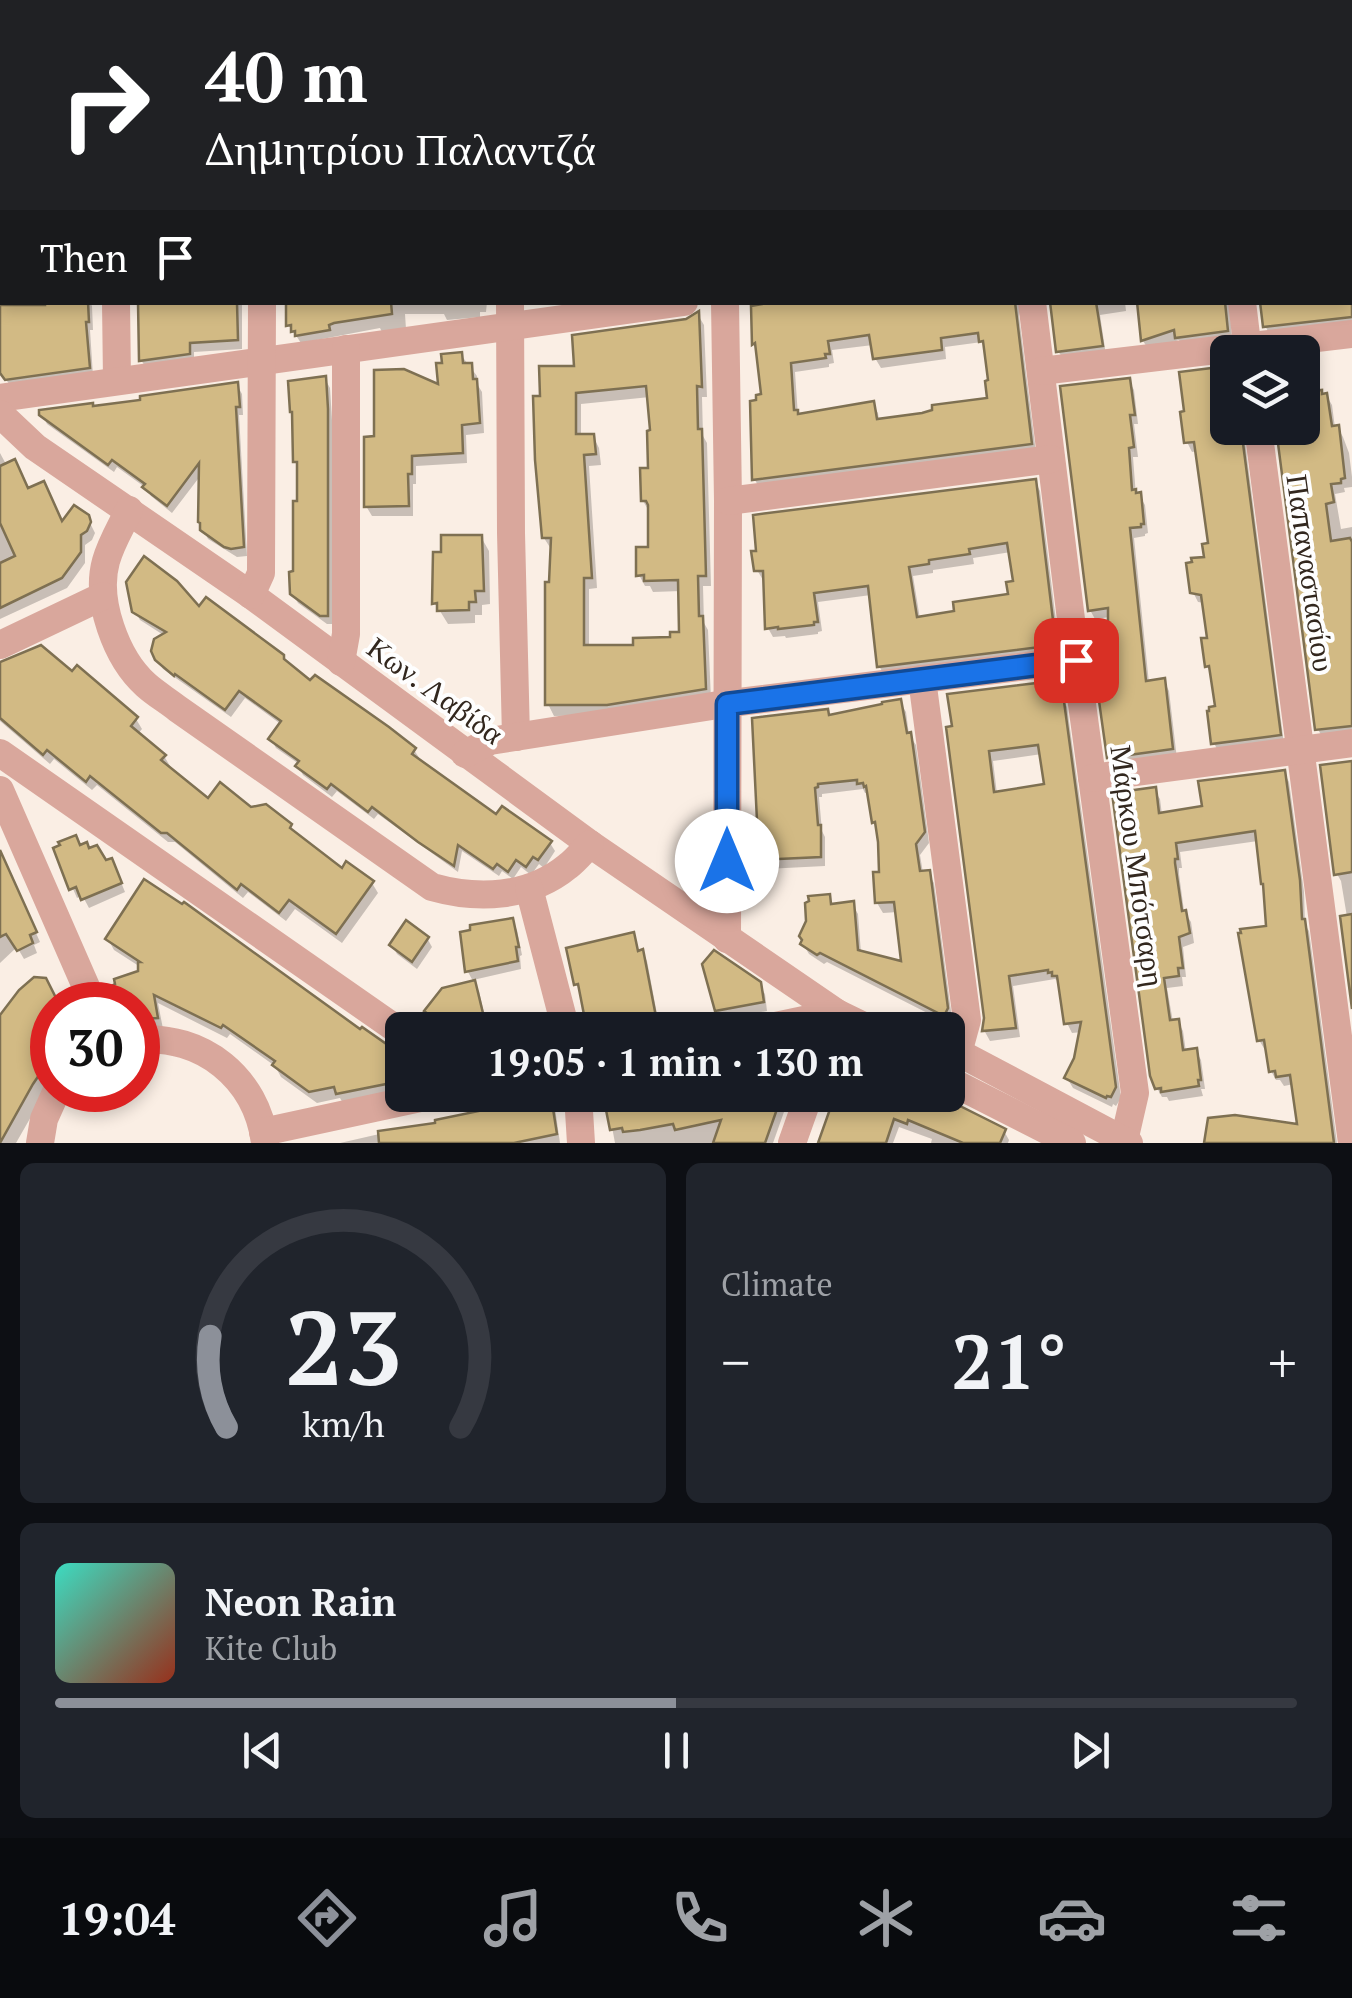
<!DOCTYPE html>
<meta charset="utf-8">
<style>
:root{--surface:#171b24;--page:#20242c;--text:#f1f3f6;--muted:#9ea1a6;--line:#363941;--accent:#8c9099}
body{margin:0;font-family:"PT Serif",serif;background:var(--page);color:var(--text);height:100vh;display:flex;flex-direction:column;font-size:38px;white-space:nowrap}
*{box-sizing:border-box;margin:0}
p{font-size:32px;color:var(--muted)}
.icon{flex:none;width:55px;height:55px;fill:none;stroke:currentColor;stroke-width:2;stroke-linecap:round;stroke-linejoin:round}
.map{position:relative;height:1143px;overflow:hidden}
.side{display:flex;flex-direction:column;gap:20px;padding:20px;background:#0d0f14;flex:1}
.side>*{flex:none}
.hud{position:absolute;left:0px;top:0px;width:1352px;height:305px;box-shadow:0 5px 15px #0003;background:#202124;color:#fff;overflow:hidden}
.fabs{position:absolute;left:1210px;top:335px;display:grid;gap:20px}
.fabs a{display:grid;place-items:center;width:110px;height:110px;border-radius:15px;background:var(--surface);box-shadow:0 5px 15px #0003;font-size:50px}
.speed{position:absolute;left:30px;top:982px;display:flex;gap:20px;font-size:50px;font-weight:700;text-align:center}
.speed>*{display:grid;place-content:center;width:130px;height:130px;border-radius:50%;background:var(--surface);box-shadow:0 5px 15px #0003;line-height:1}
.speed .limit{border:15px solid #d22;background:#fff;color:#111}
.pin{position:absolute;display:grid;place-items:center;width:85px;height:85px;color:#fff;margin:-42px;border-radius:20px;box-shadow:0 5px 15px #0006}
.me{position:absolute;width:110px;margin:-55px;rotate:0deg;stroke-linejoin:round;filter:drop-shadow(0 0 8px #0008)}
.turn{display:flex;align-items:center;gap:35px;height:210px;padding:0 40px;font-size:45px}
.turn .icon{width:130px;height:130px;stroke-width:2.5}
.turn b{display:block;font-size:70px;line-height:85px}
.then{display:flex;align-items:center;height:95px;padding:0 40px;background:#0003;gap:20px;font-size:38px}
.big{font-size:75px;font-weight:800;line-height:1.1}
.side .tile{flex:1;display:flex;flex-direction:column;justify-content:center;gap:15px;min-width:0;padding:0 35px;border-radius:15px;background:var(--page)}
.side .dial{align-items:center;gap:0}
.dial svg{height:260px;overflow:visible;fill:none;stroke:var(--line);stroke-width:7;stroke-linecap:round;text-anchor:middle}
.dial text{fill:var(--text);stroke:none}
.song{display:flex;align-items:center;gap:30px}
.cover{width:120px;height:120px;border-radius:15px;background:linear-gradient(135deg,hsl(170 70% 55%),hsl(10 70% 35%))}
.played{height:10px;border-radius:5px;background:linear-gradient(90deg,var(--accent) 50%,var(--line) 50%)}
.keys{display:flex;justify-content:space-around;direction:ltr}
.heat{display:flex;justify-content:space-between;align-items:center;font-size:55px;direction:ltr}
.side .tiles{flex:1;display:grid;gap:20px;grid-template-columns:1fr 1fr}
.tile:last-child{grid-column:span 2}
.trip{position:absolute;left:385px;top:1012px;width:580px;height:100px;border-radius:15px;background:var(--surface);box-shadow:0 5px 15px #0003;font-weight:800;line-height:100px;text-align:center}
.tabs{display:flex;height:160px;justify-content:space-around;align-items:center;background:#090b0e;color:var(--muted)}
.tabs .icon{width:70px;height:70px}
.tabs .selected{color:var(--accent)}
.tabs b{font-size:45px;color:var(--text)}
.map>svg:first-child{display:block}
.shadow{fill:#0003;fill-rule:evenodd}
.building{fill:#d2ba84;stroke:#7e7052;stroke-width:2.5;fill-rule:evenodd}
.lines{fill:none;stroke-linecap:round;stroke-linejoin:round}
.minor{stroke:#d9a79c;stroke-width:28}
.route-casing{stroke:#114b97;stroke-width:25}
.route{stroke:#1a73e8;stroke-width:18}
.labels{text-anchor:middle;stroke-width:8;stroke-linejoin:round;paint-order:stroke}
.street-label{font-size:30px;fill:#32271e;stroke:#fefefe}
</style>
<div class="map">
<svg width="1352" height="1143" viewBox="0 0 1352 1143">
<rect width="100%" height="100%" fill="#faeee4"/>
<g class="shadow">
<polygon points="0,0 95,2 2,2 2,264 0,264"/>
<rect x="141" y="0" width="92" height="2"/>
<rect x="535" y="0" width="54" height="2"/>
<polygon points="652,0 703,0 704,2 652,2"/>
<rect x="863" y="0" width="33" height="2"/>
<polygon points="924,0 983,0 981,2 923,2"/>
<polygon points="1013,0 1076,0 1077,2 1013,2"/>
<polygon points="1133,0 1190,0 1191,2 1133,2"/>
<rect x="1223" y="0" width="55" height="2"/>
<polygon points="1350,11 1352,11 1352,148 1350,131"/>
<polygon points="1350,240 1352,240 1352,326 1271,336 1265,326 1350,302"/>
<polygon points="0,294 2,294 2,302 90,302 92,306 93,330 90,330 93,376 12,388 0,371"/>
<polygon points="141,302 242,302 242,349 194,352 194,363 147,369 141,360"/>
<polygon points="289,302 487,302 486,312 480,312 480,317 447,320 444,314 405,314 406,329 382,332 380,328 301,343 289,325"/>
<path d="M753 302H1022L1019 316 1036 453 760 489 755 480 764 397 758 350 755 344ZM982 342 987 350 991 382 990 400 922 415 879 421 878 413 873 404 798 416 795 372 829 367V364L834 363 832 350 873 345 875 358 881 368 946 359 945 347Z"/>
<polygon points="1052,302 1125,302 1126,311 1100,315 1106,355 1064,360 1058,351"/>
<polygon points="1233,302 1230,307 1232,340 1182,346 1179,340 1149,350 1143,341 1139,303"/>
<path d="M698 315 704 325 707 397H702L703 436 707 443 711 586H703L704 623 708 630 711 700 615 715 554 716 548 704 551 549 544 538 542 398 576 369 687 322ZM650 397 653 433 651 470 643 501 650 513 651 549 639 575 645 586H650L653 592 681 591 682 634 673 640 636 648H589V589L597 588 589 466 601 465 599 448 593 436H581V404Z"/>
<polygon points="461,355 477,376 477,384 482,392 484,433 466,435 467,463 416,466 416,484 413,484 413,516 372,516 366,506 377,439 441,388"/>
<polygon points="325,379 330,388 332,420 332,624 327,624 298,603 292,593 296,574 299,504 299,467 296,461"/>
<polygon points="1129,381 1134,390 1138,424 1134,424 1138,457 1133,457 1136,496 1139,495 1145,505 1148,533 1145,534 1145,536 1134,538 1149,683 1164,681 1169,691 1177,759 1115,767 1109,758 1110,617 1095,619 1090,610"/>
<polygon points="237,385 242,394 243,415 239,415 247,556 237,557 208,539 203,529 201,475 172,513 151,496 146,488 117,467 114,472 47,424 42,414 93,408"/>
<polygon points="1326,395 1332,405 1335,428 1338,428 1343,437 1349,453 1352,477 1352,487 1344,488 1345,492 1335,494 1341,529 1352,527 1352,737 1323,739 1318,729 1278,428 1302,428 1322,396"/>
<polygon points="1228,428 1249,428 1246,433 1245,442 1284,744 1219,753 1214,743 1218,708 1214,677 1207,666 1210,640 1205,603 1198,602 1193,592 1211,545 1198,451 1192,452 1187,442"/>
<polygon points="0,453 7,466 28,490 63,525 87,517 95,533 92,540 85,545 85,563 67,588 0,619"/>
<path d="M1035 481 1040 491 1060 654 885 676 879 666 871 595 818 602 822 631 818 632V634L786 638 785 636 773 637 768 628 766 580H763L757 570 759 553ZM1011 552 1016 583 1011 596 957 613 920 619 913 576 933 573V570L974 564 973 558Z"/>
<polygon points="481,537 489,551 490,604 482,605 482,615 475,615 475,623 448,624 435,603 443,555"/>
<polygon points="200,610 287,665 311,684 414,750 420,759 418,761 497,818 550,843 555,851 544,868 539,864 531,875 521,867 513,879 502,871 499,876 462,851 458,872 378,814 374,819 337,791 332,797 303,775 298,766 299,764 276,748 271,739 282,725 245,698 231,717 163,669 157,659 165,636 140,620 135,611"/>
<polygon points="0,663 136,719 142,729 137,735 164,756 170,766 168,769 208,802 250,809 290,826 296,836 342,871 372,883 378,893 342,943 295,909 286,921 248,892 243,898 175,842 168,842 97,785 92,790 54,759 50,764 0,721"/>
<path d="M1044 684 1050 699 1062 697 1067 707 1121 1098 1116 1106 1113 1104 1112 1107 1073 1088 1067 1078 1076 1058 1082 1032 1072 1033 1067 1023 1058 981 1055 979 1013 986 1020 1037 990 1041 985 1032 987 1018 949 729ZM1042 754 1046 786 997 794 993 761Z"/>
<polygon points="900,702 906,712 909,735 916,745 929,843 920,855 923,873 928,873 934,883 952,1019 949,1024 827,962 824,964 809,954 803,944 829,897 834,906 852,904 858,914 861,953 904,964 898,912 883,913 877,903 881,875 879,830 874,822 870,793 865,793 863,789 822,794 822,797 819,797 822,831 825,837 825,866 766,869 760,859 830,718"/>
<polygon points="1352,762 1352,990 1347,917 1341,881 1337,874"/>
<polygon points="1284,772 1289,782 1304,892 1305,925 1309,931 1337,1143 1208,1143 1207,1141 1300,1127 1294,1084 1284,1086 1280,1080 1276,1080 1271,1071 1268,1050 1265,1050 1259,1040 1269,928 1258,841 1180,852 1182,868 1179,868 1179,874 1184,911 1191,922 1194,943 1183,947 1186,977 1182,977 1183,986 1167,988 1173,1022 1178,1022 1183,1031 1186,1052 1196,1051 1201,1060 1205,1089 1201,1089 1203,1096 1169,1101 1167,1097 1162,1097 1157,1088 1154,790 1160,799 1162,815 1205,808"/>
<polygon points="81,847 116,870 125,892 89,908 82,895 77,898 56,850"/>
<polygon points="0,882 16,888 40,942 34,945 37,953 24,959 17,947 0,963"/>
<polygon points="512,921 517,930 522,955 520,956 521,969 473,980 479,991 488,1030 446,1030 432,1020 427,1012 474,983 468,972 463,934"/>
<polygon points="633,935 640,953 642,952 647,961 660,1030 589,1030 582,993 577,984"/>
<polygon points="427,938 432,947 417,969 397,954 392,945"/>
<polygon points="108,939 361,1032 402,1060 402,1093 344,1105 340,1098 317,1103 281,1077 275,1066 230,1034 227,1038 158,1003 163,1029 138,1029 138,1005 122,1005 145,970 114,950"/>
<polygon points="759,984 765,994 767,1011 722,1019 717,1010"/>
<polygon points="53,995 57,1005 52,1005 52,1080 16,1143 0,1143 0,1019"/>
<polygon points="606,1095 790,1095 773,1143 615,1143"/>
<polygon points="838,1095 915,1095 1004,1131 1009,1140 1008,1143 931,1143 932,1139 899,1127 893,1143 821,1143"/>
<polygon points="550,1099 555,1108 560,1143 340,1143 388,1132 438,1125"/>
</g>
<g class="building">
<polygon points="45,302 88,302 89,322 86,322 90,368 5,380 0,373 0,305 45,305"/>
<polygon points="138,302 237,303 238,340 190,343 190,354 139,361"/>
<polygon points="286,302 391,302 392,314 334,323 329,325 330,330 295,336 295,331 291,332 291,325 286,326"/>
<path d="M774 302H1015L1032 444 752 480 750 401 756 400V395L761 394 755 343 752 345 751 306ZM978 333 979 342 983 341 988 380 985 381 987 398 932 405V410L922 413 877 419 874 401 798 414V410H794L791 363 826 358 825 354H830L828 341 869 335 873 359 942 350 941 338Z"/>
<polygon points="1050,302 1096,302 1103,346 1056,352"/>
<polygon points="1137,302 1225,302 1228,331 1175,338 1174,330 1141,341"/>
<polygon points="1260,302 1352,302 1352,317 1263,327"/>
<path d="M699 311 702 387 697 386 698 429H702L706 576H698L699 616H703L706 689 607 705H545V582H549L551 538H542L535 460 533 396H540L539 366H574L572 335 686 319ZM646 386 650 430 647 431 648 468H640L641 501H646L648 505V547H636V576L644 575V581L678 580 679 632H670V637L633 638V645H584V578H592L584 455 596 454 594 434H576V393Z"/>
<polygon points="462,352 463,363 472,363 473,379 477,379 480,423 462,425 463,453 412,456 412,474 408,474 409,506 364,507 364,437 374,436 374,370 404,369 438,384 436,363 442,363 441,354"/>
<polygon points="1228,366 1228,428 1241,428 1281,735 1211,744 1207,711 1209,711 1209,707 1215,706 1209,666 1205,667 1201,638 1207,638 1201,595 1190,593 1186,563 1192,562 1191,558 1204,557 1202,544 1208,543 1194,442 1184,443 1180,412 1184,411 1179,372"/>
<polygon points="326,376 328,409 328,616 320,616 290,594 289,572 293,571 293,501 297,501 297,462 293,462 292,412 290,412 288,381"/>
<polygon points="1130,378 1135,415 1130,415 1134,447 1129,448 1132,490 1136,489 1136,493 1141,492 1144,524 1141,524 1141,527 1130,528 1146,681 1165,678 1173,749 1107,758 1099,701 1099,648 1108,646 1108,608 1088,611 1060,386"/>
<polygon points="238,382 240,407 236,407 244,547 231,549 224,547 200,530 200,523 198,522 199,463 167,506 142,487 145,484 112,460 108,465 39,415 39,410 93,403 93,406 140,400 140,396"/>
<polygon points="1322,390 1322,394 1327,393 1332,426 1339,425 1345,478 1341,479 1341,483 1331,484 1334,502 1326,504 1331,541 1350,538 1352,542 1352,726 1315,730 1276,428 1302,428 1302,392"/>
<polygon points="15,459 28,488 44,481 62,521 74,505 89,515 91,522 87,531 81,535 81,552 62,578 0,608 0,563 15,556 0,523 0,466"/>
<path d="M1036 479 1056 645 877 667 868 586 814 593 818 622H814V625L778 629V627L765 629 763 571H754L751 551H756L753 515ZM1007 543 1013 581 1006 582 1008 594 953 602 954 611 917 617 909 567 929 564V560L970 554 969 549Z"/>
<polygon points="441,535 482,535 484,591 475,591 476,602 469,602 469,610 437,611 437,603 432,604 433,552 441,552"/>
<polygon points="144,556 177,581 199,606 206,597 284,655 284,659 310,680 315,675 389,727 416,748 412,754 496,814 502,806 552,841 538,860 533,857 526,867 516,860 508,872 497,864 493,869 458,845 454,866 418,842 372,807 368,812 331,784 327,789 295,766 299,761 268,739 281,721 239,691 225,710 175,674 174,676 155,660 151,651 154,639 166,632 132,612 126,582"/>
<polygon points="41,645 72,671 77,665 138,717 131,726 166,755 161,760 208,798 220,782 251,807 266,804 292,824 290,828 342,868 346,861 374,881 336,934 289,900 279,913 241,884 237,890 167,833 161,833 90,776 86,782 47,750 43,755 0,718 0,662"/>
<path d="M1045 682 1047 697 1063 694 1116 1087 1111 1097 1107 1096 1106 1098 1064 1078 1074 1058 1081 1022 1064 1024 1057 976H1052V972L1048 973V970L1009 976 1016 1028 982 1031 984 1018 946 727 952 726 947 694ZM1038 745 1044 784 994 792 989 751Z"/>
<polygon points="901,699 907,733 911,732 925,832 916,844 920,871 930,870 948,1008 944,1016 820,953 817,955 800,944 802,940 799,936 806,921 805,903 809,901 808,896 830,894 831,904 854,901 858,950 901,961 894,902 875,903 873,872 879,872 878,842 875,822 872,823 866,786 864,787 863,783 857,784 857,780 818,784 818,787 815,788 818,825 821,825 821,857 758,860 754,821 757,821 752,718 828,709 829,715 882,704 882,702"/>
<polygon points="1352,761 1352,872 1334,875 1320,765"/>
<polygon points="1285,770 1300,880 1302,919 1305,919 1334,1143 1204,1143 1208,1118 1235,1115 1297,1124 1290,1075 1276,1077 1275,1071 1269,1072 1264,1040 1257,1041 1238,933 1241,933 1240,929 1266,926 1263,884 1261,884 1255,831 1176,843 1178,859 1175,859 1175,863 1182,911 1186,910 1190,933 1179,937 1183,968 1178,968 1179,976 1164,978 1170,1020 1179,1019 1183,1050 1197,1048 1201,1080 1198,1080 1199,1086 1161,1092 1161,1088 1155,1089 1150,1076 1112,793 1156,787 1159,813 1202,806 1198,781"/>
<polygon points="76,835 80,845 87,842 89,848 97,845 106,860 112,858 122,883 81,900 76,887 69,890 53,848 60,845 58,842"/>
<polygon points="0,850 37,932 30,935 33,943 17,951 6,934 0,937"/>
<polygon points="144,879 182,904 184,902 360,1029 362,1027 402,1055 402,1075 396,1082 336,1094 334,1087 309,1092 272,1065 275,1061 223,1025 221,1028 154,995 158,1018 138,1019 138,1005 119,1005 111,986 115,984 114,979 138,971 138,962 140,962 105,939"/>
<polygon points="1352,914 1352,1009 1340,916"/>
<polygon points="513,918 519,947 516,947 518,961 465,972 460,932 470,930 470,925"/>
<polygon points="406,920 429,937 412,962 389,945"/>
<polygon points="634,932 638,951 643,949 657,1022 619,1030 587,1030 578,984 574,985 566,948"/>
<polygon points="714,950 761,982 764,1002 715,1011 702,964"/>
<polygon points="34,977 46,978 56,998 52,1001 52,1056 33,1084 0,1143 0,1015 19,990"/>
<polygon points="475,980 487,1030 450,1030 424,1011 442,988"/>
<polygon points="603,1095 782,1095 765,1143 713,1143 721,1120 675,1130 673,1124 640,1130 623,1132 622,1128 610,1130"/>
<polygon points="835,1095 938,1095 1006,1129 1000,1143 963,1143 908,1120 907,1124 894,1119 886,1143 818,1143"/>
<polygon points="551,1096 557,1134 514,1143 379,1143 378,1131 435,1123 435,1120"/>
</g>
<g class="lines">
<g class="minor">
<polyline points="112,0 112,2"/>
<polyline points="260,0 260,2"/>
<polyline points="509,0 509,2"/>
<polyline points="720,0 720,2"/>
<polyline points="992,0 993,2"/>
<polyline points="1202,0 1203,2"/>
<polyline points="116,302 117,380"/>
<polyline points="510,302 511,533 516,737"/>
<polyline points="725,302 728,501 727,939"/>
<polyline points="1032,302 1076,660 1135,1093 1124,1141"/>
<polyline points="1242,302 1248,352"/>
<polyline points="1041,371 1352,334"/>
<polyline points="0,398 684,302"/>
<polyline points="0,414 35,447 251,595 590,844 837,1013 872,1030"/>
<polyline points="1258,428 1352,1143"/>
<polyline points="728,501 1051,459"/>
<path d="M129 510C121 527 111 543 106 561 95 600 116 658 146 685 156 694 168 701 178 709L432 887C478 900 529 898 568 866 576 860 583 851 590 844"/>
<polyline points="251,595 261,573 262,302"/>
<polyline points="0,645 103,596"/>
<polyline points="341,662 346,634 346,349"/>
<polyline points="922,679 967,1020 958,1053"/>
<polyline points="0,753 402,1033"/>
<polyline points="465,754 490,741 731,703 1076,660"/>
<polyline points="1092,778 1352,743"/>
<polyline points="0,790 94,1005"/>
<polyline points="529,888 566,1030"/>
<polyline points="756,1030 837,1013"/>
<path d="M138 1040C202 1034 257 1078 265 1143"/>
<polyline points="948,1047 1129,1143"/>
<polyline points="948,1080 1072,1143"/>
<polyline points="578,1095 581,1143"/>
<polyline points="263,1132 434,1095"/>
<polyline points="40,1143 44,1119 57,1090"/>
<polyline points="792,1143 809,1095"/>
</g>
</g>
<g class="lines">
<g class="route-casing">
<polyline id="route" points="727,861 727,704 1076,660"/>
</g>
<use href="#route" class="route"/>
</g>
<g class="labels">
<g class="street-label">
<text transform="translate(1310 573) rotate(82)" y="10">Παπαναστασίου</text>
<text transform="translate(435 691) rotate(36)" y="10">Κων. Λαβίδα</text>
<text transform="translate(1137 866) rotate(82)" y="10">Μάρκου Μπότσαρη</text>
</g>
</g>
</svg>
<div class="fabs">
<a><svg class="icon" aria-label="layers" viewBox="0 0 24 24"><path d="M12 4l9 5-9 5-9-5zM3 14l9 5 9-5"/></svg></a>
</div>
<div class="speed"><div class="limit">30</div></div>
<div class="pin" style="left:1076px;top:660px;background:#d93025"><svg class="icon" aria-label="arrive" viewBox="0 0 24 24"><path d="M6 21V4h12l-3 4 3 4H6"/></svg></div>
<svg class="me" style="left:727px;top:861px" viewBox="-20 -20 40 40"><circle r="19" fill="#fff"/><path d="M0-13L10 11 0 6-10 11z" fill="#1a73e8"/></svg>
<div class="trip">19:05 · 1 min · 130 m</div>
<div class="hud">
<div class="turn"><svg class="icon" aria-label="right" viewBox="0 0 24 24"><path d="M7 20v-9h11M14 6l5 5-5 5"/></svg><div><b>40 m</b>Δημητρίου Παλαντζά</div></div>
<div class="then">Then<svg class="icon" aria-label="arrive" viewBox="0 0 24 24"><path d="M6 21V4h12l-3 4 3 4H6"/></svg></div>
</div>
</div>
<section class="side">
<div class="tiles">
<div class="tile dial"><svg viewBox="0 0 100 80">
<path d="M14 69A42 42 0 1 1 86 69"/>
<path d="M14 69A42 42 0 0 1 9 41" stroke="#8c9099"/>
<text x="50" y="56" font-size="32" font-weight="700">23</text>
<text x="50" y="72" font-size="11">km/h</text>
</svg></div>
<div class="tile"><p>Climate</p>
<div class="heat"><a>−</a><b class="big">21°</b><a>+</a></div>
</div>
<div class="tile">
<div class="song"><i class="cover"></i><div><b>Neon Rain</b><p>Kite Club</p></div></div>
<div class="played"></div>
<div class="keys"><svg class="icon" aria-label="previous" viewBox="0 0 24 24"><path d="M18 5L8 12l10 7zM5 5v14"/></svg><svg class="icon" aria-label="pause" viewBox="0 0 24 24"><path d="M8 5v14M16 5v14"/></svg><svg class="icon" aria-label="next" viewBox="0 0 24 24"><path d="M6 5l10 7-10 7zM19 5v14"/></svg></div>
</div>
</div>
</section>
<nav class="tabs">
<b>19:04</b>
<svg class="icon selected" aria-label="directions" viewBox="0 0 24 24"><path d="M12 3l9 9-9 9-9-9zM9 14v-3h6M13 9l2 2-2 2"/></svg>
<svg class="icon" aria-label="music" viewBox="0 0 24 24"><path d="M9 18V5l10-2v13"/><circle cx="6" cy="18" r="3"/><circle cx="16" cy="16" r="3"/></svg>
<svg class="icon" aria-label="phone" viewBox="0 0 24 24"><path d="M5 4h4l2 5-3 2q2 4 5 5l2-3 5 2v4C11 20 4 13 5 4z"/></svg>
<svg class="icon" aria-label="climate" viewBox="0 0 24 24"><path d="M12 3v18M4 7l16 10M4 17L20 7"/></svg>
<svg class="icon" aria-label="car" viewBox="0 0 24 24"><path d="M5 17H2v-5l4-1 3-4h7l3 4 3 1v5h-3M9 17h6M6 11h13"/><circle cx="7" cy="17" r="2"/><circle cx="17" cy="17" r="2"/></svg>
<svg class="icon" aria-label="filters" viewBox="0 0 24 24"><path d="M4 7h16M4 17h16"/><circle cx="9" cy="7" r="2"/><circle cx="15" cy="17" r="2"/></svg>
</nav>
